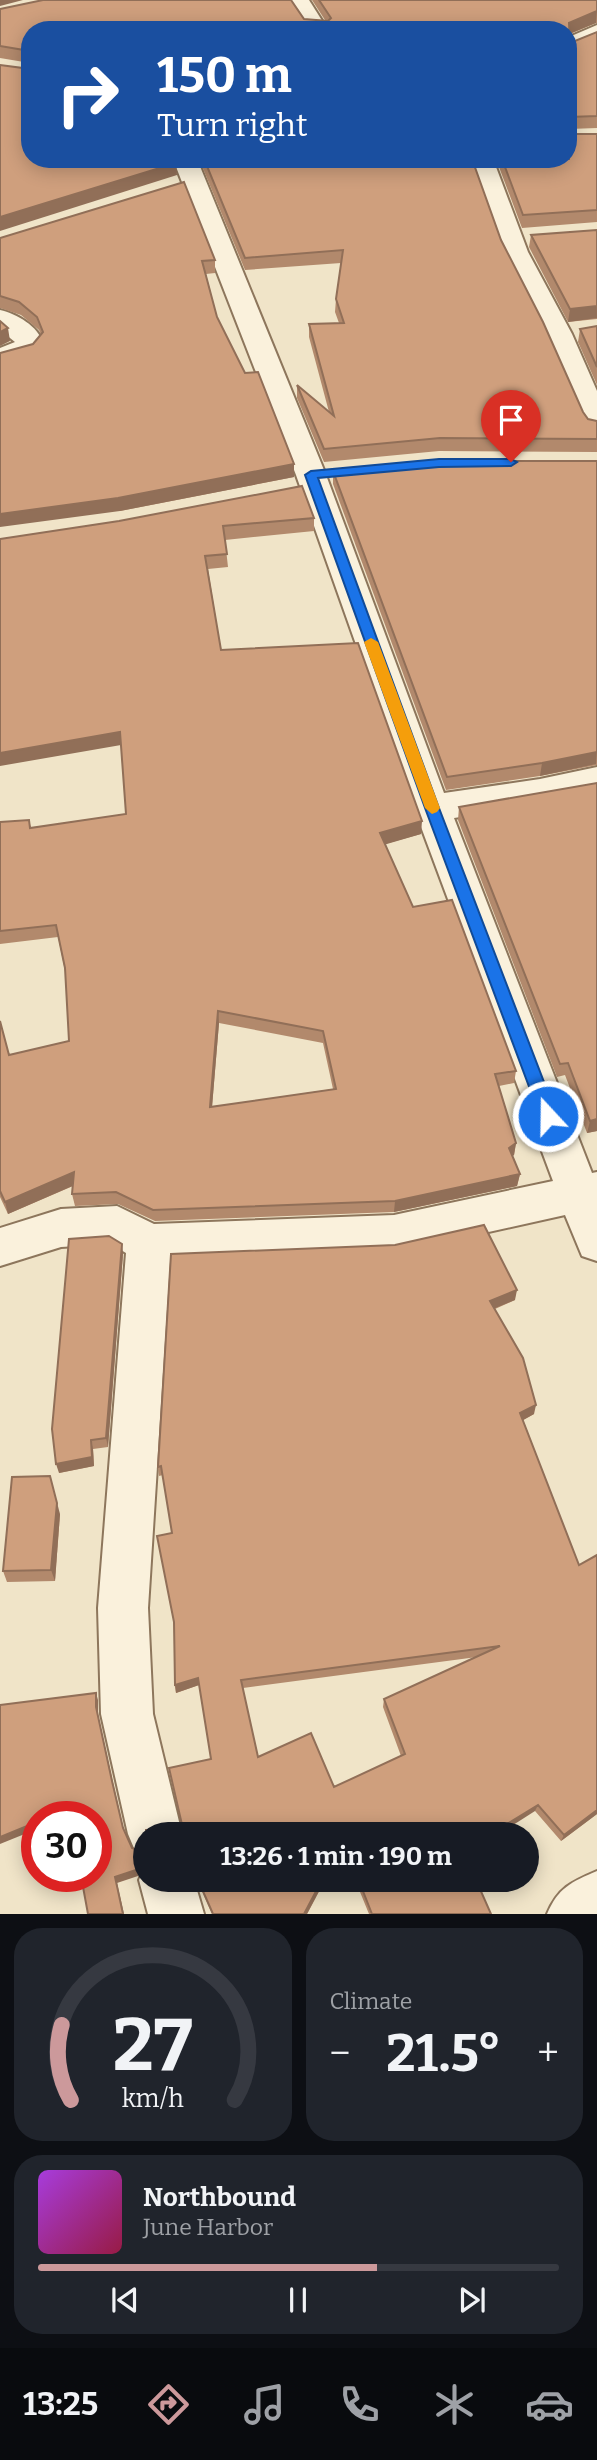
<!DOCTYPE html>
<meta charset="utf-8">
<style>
:root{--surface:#171b24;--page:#20242c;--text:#f1f3f6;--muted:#9ea1a6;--line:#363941;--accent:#cc999b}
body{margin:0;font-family:Bitter,serif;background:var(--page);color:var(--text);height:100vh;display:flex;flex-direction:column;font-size:26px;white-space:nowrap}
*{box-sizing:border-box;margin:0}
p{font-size:23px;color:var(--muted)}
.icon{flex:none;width:38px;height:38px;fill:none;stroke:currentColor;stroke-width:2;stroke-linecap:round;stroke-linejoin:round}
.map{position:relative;height:1914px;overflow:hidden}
.panel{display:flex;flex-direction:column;gap:14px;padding:14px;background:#0d0f14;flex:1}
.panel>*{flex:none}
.hud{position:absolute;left:21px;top:21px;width:556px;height:147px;border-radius:28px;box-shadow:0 4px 18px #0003;background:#1a4fa0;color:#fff;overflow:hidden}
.speed{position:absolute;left:21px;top:1801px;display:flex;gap:14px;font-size:35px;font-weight:700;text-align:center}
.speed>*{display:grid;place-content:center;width:91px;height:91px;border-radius:50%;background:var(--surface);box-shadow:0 4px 18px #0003;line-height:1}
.speed .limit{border:10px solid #d22;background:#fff;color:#111}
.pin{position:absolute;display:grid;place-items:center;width:60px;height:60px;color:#fff;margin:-72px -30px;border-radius:50% 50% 50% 0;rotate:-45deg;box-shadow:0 0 7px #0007}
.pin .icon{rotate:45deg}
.me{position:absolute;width:77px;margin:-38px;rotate:339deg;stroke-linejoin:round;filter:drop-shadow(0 0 5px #0008)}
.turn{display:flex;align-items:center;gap:24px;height:147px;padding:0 21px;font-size:32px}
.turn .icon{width:91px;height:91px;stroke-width:2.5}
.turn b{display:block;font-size:49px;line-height:60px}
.big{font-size:52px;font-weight:700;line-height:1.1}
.panel .card{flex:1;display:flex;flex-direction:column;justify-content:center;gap:10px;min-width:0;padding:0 24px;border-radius:28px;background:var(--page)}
.panel .dial{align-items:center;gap:0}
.dial svg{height:182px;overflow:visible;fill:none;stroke:var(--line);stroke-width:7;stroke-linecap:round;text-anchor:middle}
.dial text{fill:var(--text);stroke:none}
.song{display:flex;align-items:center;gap:21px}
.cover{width:84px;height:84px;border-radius:10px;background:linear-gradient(135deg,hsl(280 70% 55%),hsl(340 70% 35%))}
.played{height:7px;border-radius:4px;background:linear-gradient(90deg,var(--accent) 65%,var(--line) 65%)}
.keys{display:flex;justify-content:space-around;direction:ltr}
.heat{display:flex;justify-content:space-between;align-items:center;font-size:38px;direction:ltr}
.panel .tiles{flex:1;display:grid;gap:14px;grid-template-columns:1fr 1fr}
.card:last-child{grid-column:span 2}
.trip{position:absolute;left:133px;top:1822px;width:406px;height:70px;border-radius:35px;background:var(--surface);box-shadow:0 4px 18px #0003;font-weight:700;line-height:70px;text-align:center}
.tab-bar{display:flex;height:112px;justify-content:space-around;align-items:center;background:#090b0e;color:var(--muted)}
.tab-bar .icon{width:49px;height:49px}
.tab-bar .on{color:var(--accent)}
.tab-bar b{font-size:32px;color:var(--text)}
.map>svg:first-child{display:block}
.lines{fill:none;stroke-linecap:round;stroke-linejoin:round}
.minor-casing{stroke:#8d765c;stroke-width:4}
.minor{fill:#faf1dc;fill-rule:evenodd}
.wall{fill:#b2896c;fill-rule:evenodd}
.shaded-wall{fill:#916f58}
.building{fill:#cf9f7d;stroke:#916f58;stroke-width:2;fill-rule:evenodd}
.route{fill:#1a73e8;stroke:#114b97;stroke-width:2}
.slow{fill:#f59e0b}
</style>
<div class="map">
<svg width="597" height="1914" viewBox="0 0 597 1914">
<rect width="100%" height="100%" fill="#f0e4c8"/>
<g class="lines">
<g class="minor-casing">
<g id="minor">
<polygon points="287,0 309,0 328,30 306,30"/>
<polygon points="597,25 597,40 569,53 569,37"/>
<polygon points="173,159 197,159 326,475 444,793 540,779 597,767 597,793 540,805 454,818 592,1173 597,1172 597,1261 582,1256 565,1215 394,1253 170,1262 148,1608 153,1714 182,1834 145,1834 145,1857 136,1853 128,1834 101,1714 98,1608 126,1253 111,1244 61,1247 0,1266 0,1228 61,1209 117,1206 154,1224 394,1215 553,1181 414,808 296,475"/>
<polygon points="469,159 493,159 528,252 572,334 597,391 597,433 587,430 583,424 544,334 502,252"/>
<path d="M0 310C17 314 38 326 43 343L34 355 0 365V348L15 342 0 330Z"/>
<polygon points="145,1866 145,1880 194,1880 204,1914 148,1914 139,1880"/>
<path d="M597 1871V1914H547C558 1888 571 1882 597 1871Z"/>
</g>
</g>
<use href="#minor" class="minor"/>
</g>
<g class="wall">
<polygon points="312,0 597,0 597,23 596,23 570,34 570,43 597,32 597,128 569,129 30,30 30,63 0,58 0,9 325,20"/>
<polygon points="597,133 597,222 522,228 496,159 569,159"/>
<polygon points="199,159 472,159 501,240 583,412 588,419 597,421 597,452 439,451 324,462 297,398 297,385 329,412 309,337 309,324 339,323 335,312 336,299 341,263 245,270"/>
<polygon points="597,230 597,319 568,322 529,247 531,235"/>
<polygon points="0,238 215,260 215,273 206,274 217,317 245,373 294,464 294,477 120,511 33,344 41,335 39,330 21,315 0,308"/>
<polygon points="597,326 597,385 578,342 580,329"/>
<polygon points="597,461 597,765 540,776 446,790 333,484 333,471"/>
<path d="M314 518V531L225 540 228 567 208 569 221 650 421 834 385 844 413 907 516 1071 514 1083 499 1086 516 1143 514 1155 512 1156 520 1174 517 1186 394 1212 155 1221 118 1204 75 1206 72 1194 73 1186 8 1214 0 1197V1021L9 1055 69 1041 65 971 58 937 0 944V822L29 820 31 828 126 814 121 745 0 539ZM219 1023 323 1043 333 1089 212 1107Z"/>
<polygon points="459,807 597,1131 587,1133 565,1075 557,1077 458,820"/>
<polygon points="123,1254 108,1447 93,1449 94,1466 59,1473"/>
<path d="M171 1254 515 1300 495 1309 534 1414 523 1420 579 1565 597 1555V1814L561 1841 535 1811 183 1829 211 1759 199 1685 176 1693 175 1685 172 1533 163 1475 159 1476 158 1467ZM477 1657 384 1699 383 1707 401 1756 334 1787 258 1757 243 1688Z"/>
<polygon points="60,1514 55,1581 7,1582 3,1571"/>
<polygon points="197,1880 325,1880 307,1914 212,1914"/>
<polygon points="350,1880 476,1880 491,1914 369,1914 358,1887 353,1889"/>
</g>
<g class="shaded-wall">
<polygon points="0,0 23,0 0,6"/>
<polygon points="597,11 596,23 569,34 569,23"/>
<polygon points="176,163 177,175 0,231 0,217"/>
<polygon points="597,306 597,318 568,322 570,309"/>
<polygon points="8,328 10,341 0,346 0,332"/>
<polygon points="294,464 294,477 120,511 0,527 0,514"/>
<polygon points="120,732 121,745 0,766 0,753"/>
<polygon points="597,752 596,764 540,776 542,763"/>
<polygon points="422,821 421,834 380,846 380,833"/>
<polygon points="218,1011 219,1023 211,1119 210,1107"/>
<polygon points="597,1119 597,1131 587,1133 590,1121"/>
<polygon points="516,1143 514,1155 507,1160 509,1148"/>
<polygon points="74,1172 77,1184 8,1214 5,1202"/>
<polygon points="520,1174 517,1186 394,1212 395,1201"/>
<polygon points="122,1244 123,1254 108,1447 106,1438"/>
<polygon points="517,1290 515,1300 488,1311 490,1301"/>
<polygon points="536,1405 534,1414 518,1423 520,1413"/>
<polygon points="91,1440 93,1449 94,1466 59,1473 56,1464"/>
<polygon points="50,1476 60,1514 55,1581 51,1570"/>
<polygon points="198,1678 199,1685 176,1693 175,1685"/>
<polygon points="96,1693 98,1700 98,1715 114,1787 125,1835 112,1781 96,1707"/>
<polygon points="538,1805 535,1811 499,1834 491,1834"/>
<polygon points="69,1809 71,1816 50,1816"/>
<polygon points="597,1810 597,1814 561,1841 564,1835"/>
<polygon points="37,1822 37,1829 0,1844 0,1837"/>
<polygon points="142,1858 144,1863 138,1876 117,1883 124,1914 123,1914 115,1877"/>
<polygon points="322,1880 325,1880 307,1914 304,1914"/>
<polygon points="359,1881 358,1887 353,1889 354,1883"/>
</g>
<g class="building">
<polygon points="43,0 291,0 304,19 328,21 331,18 319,0 597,0 597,11 569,23 570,43 597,32 597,116 569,117 569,30 30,30 30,51 0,46 0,9"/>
<polygon points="0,65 30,69 30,159 175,159 176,163 0,217"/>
<polygon points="569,134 597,134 597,210 523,215 502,159 569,159"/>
<polygon points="204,159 472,159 501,240 543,322 583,412 588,419 597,421 597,439 440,438 324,449 297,385 334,416 309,324 344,323 336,299 343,250 245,258"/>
<polygon points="184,182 215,260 202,261 217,317 245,373 258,372 294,464 118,498 0,514 0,353 33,344 43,332 37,317 19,302 0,296 0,238"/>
<polygon points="597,230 597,306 570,309 531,235"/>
<polygon points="0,321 8,328 0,332"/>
<polygon points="597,326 597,367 580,329"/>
<polygon points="440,461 597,461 597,752 542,763 447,777 333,471"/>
<path d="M302 486 314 518 223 526 227 554 205 556 221 650 358 643 422 821 380 833 413 907 452 900 516 1071 495 1074 516 1143 509 1148 520 1174 395 1201 153 1210 116 1192 72 1194 74 1172 5 1202 0 1191V1021L9 1055 69 1041 65 968 56 925 0 931V822L29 820 30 828 126 814 120 732 0 753V539L119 521ZM218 1011 323 1031 336 1089 210 1107Z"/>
<polygon points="597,783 597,1119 590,1121 568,1063 560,1064 459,807"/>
<path d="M484 1225 517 1290 490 1301 523 1358 536 1405 520 1413 579 1565 597 1555V1810L564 1835 538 1805 491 1834H146V1830L183 1829 169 1768 211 1759 198 1678 175 1685 174 1622 157 1536 172 1533 161 1466 158 1467 171 1254 395 1245ZM500 1646 384 1699 405 1754 334 1787 311 1733 258 1757 241 1680Z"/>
<polygon points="109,1236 122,1244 106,1438 91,1440 92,1457 56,1464 52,1429 69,1239"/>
<polygon points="50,1476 57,1503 51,1570 3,1571 12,1477"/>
<polygon points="96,1693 96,1707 112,1781 123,1828 132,1848 145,1853 145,1851 145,1860 142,1858 136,1870 115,1877 123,1914 88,1914 81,1876 96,1876 96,1816 70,1816 69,1809 50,1816 37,1816 37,1822 0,1837 0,1705"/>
<polygon points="198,1880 322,1880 304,1914 213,1914"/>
<polygon points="353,1880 476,1880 491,1914 372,1914 359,1881 354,1883"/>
</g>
<polygon class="route" points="439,459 511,459 517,462 511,466 439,467 318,478 439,808 557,1116 555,1121 542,1121 540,1116 425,808 305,475 311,471"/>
<polygon class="slow" points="371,638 378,642 440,808 437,812 432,814 425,808 364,642"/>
</svg>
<div class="speed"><div class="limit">30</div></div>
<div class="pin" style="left:511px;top:462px;background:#d93025"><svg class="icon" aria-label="arrive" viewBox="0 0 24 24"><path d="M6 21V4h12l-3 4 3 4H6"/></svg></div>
<svg class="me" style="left:548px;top:1116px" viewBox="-20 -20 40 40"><circle r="17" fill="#1a73e8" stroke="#fff" stroke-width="3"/><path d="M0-11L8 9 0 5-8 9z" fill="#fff"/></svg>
<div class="trip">13:26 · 1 min · 190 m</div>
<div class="hud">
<div class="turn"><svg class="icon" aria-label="right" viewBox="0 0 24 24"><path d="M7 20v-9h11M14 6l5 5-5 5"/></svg><div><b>150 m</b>Turn right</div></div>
</div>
</div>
<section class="panel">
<div class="tiles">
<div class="card dial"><svg viewBox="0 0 100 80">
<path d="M14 69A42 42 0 1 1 86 69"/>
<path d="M14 69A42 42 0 0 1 10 36" stroke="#cc999b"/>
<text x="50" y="56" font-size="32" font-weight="700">27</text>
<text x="50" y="72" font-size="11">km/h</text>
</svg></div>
<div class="card"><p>Climate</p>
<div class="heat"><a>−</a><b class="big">21.5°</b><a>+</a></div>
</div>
<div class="card">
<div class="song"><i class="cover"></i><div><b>Northbound</b><p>June Harbor</p></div></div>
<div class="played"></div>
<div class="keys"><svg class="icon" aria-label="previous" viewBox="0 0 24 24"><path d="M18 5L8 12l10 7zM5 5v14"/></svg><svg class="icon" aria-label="pause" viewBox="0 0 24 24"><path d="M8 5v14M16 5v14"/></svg><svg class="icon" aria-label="next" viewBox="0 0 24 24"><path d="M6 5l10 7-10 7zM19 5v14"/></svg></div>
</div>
</div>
</section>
<nav class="tab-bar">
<b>13:25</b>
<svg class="icon on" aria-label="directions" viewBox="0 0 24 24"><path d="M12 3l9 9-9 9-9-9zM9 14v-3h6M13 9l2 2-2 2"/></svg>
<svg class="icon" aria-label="music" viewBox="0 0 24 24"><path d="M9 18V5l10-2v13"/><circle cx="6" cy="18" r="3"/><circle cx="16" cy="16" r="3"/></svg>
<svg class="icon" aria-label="phone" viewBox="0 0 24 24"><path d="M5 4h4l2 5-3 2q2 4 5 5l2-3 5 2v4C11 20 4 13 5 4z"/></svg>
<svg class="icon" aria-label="climate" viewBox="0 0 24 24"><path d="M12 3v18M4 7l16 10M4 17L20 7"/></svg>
<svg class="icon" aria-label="car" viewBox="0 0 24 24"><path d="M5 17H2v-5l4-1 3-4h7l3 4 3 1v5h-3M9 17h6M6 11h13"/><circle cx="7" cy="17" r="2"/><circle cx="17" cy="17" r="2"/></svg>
</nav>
